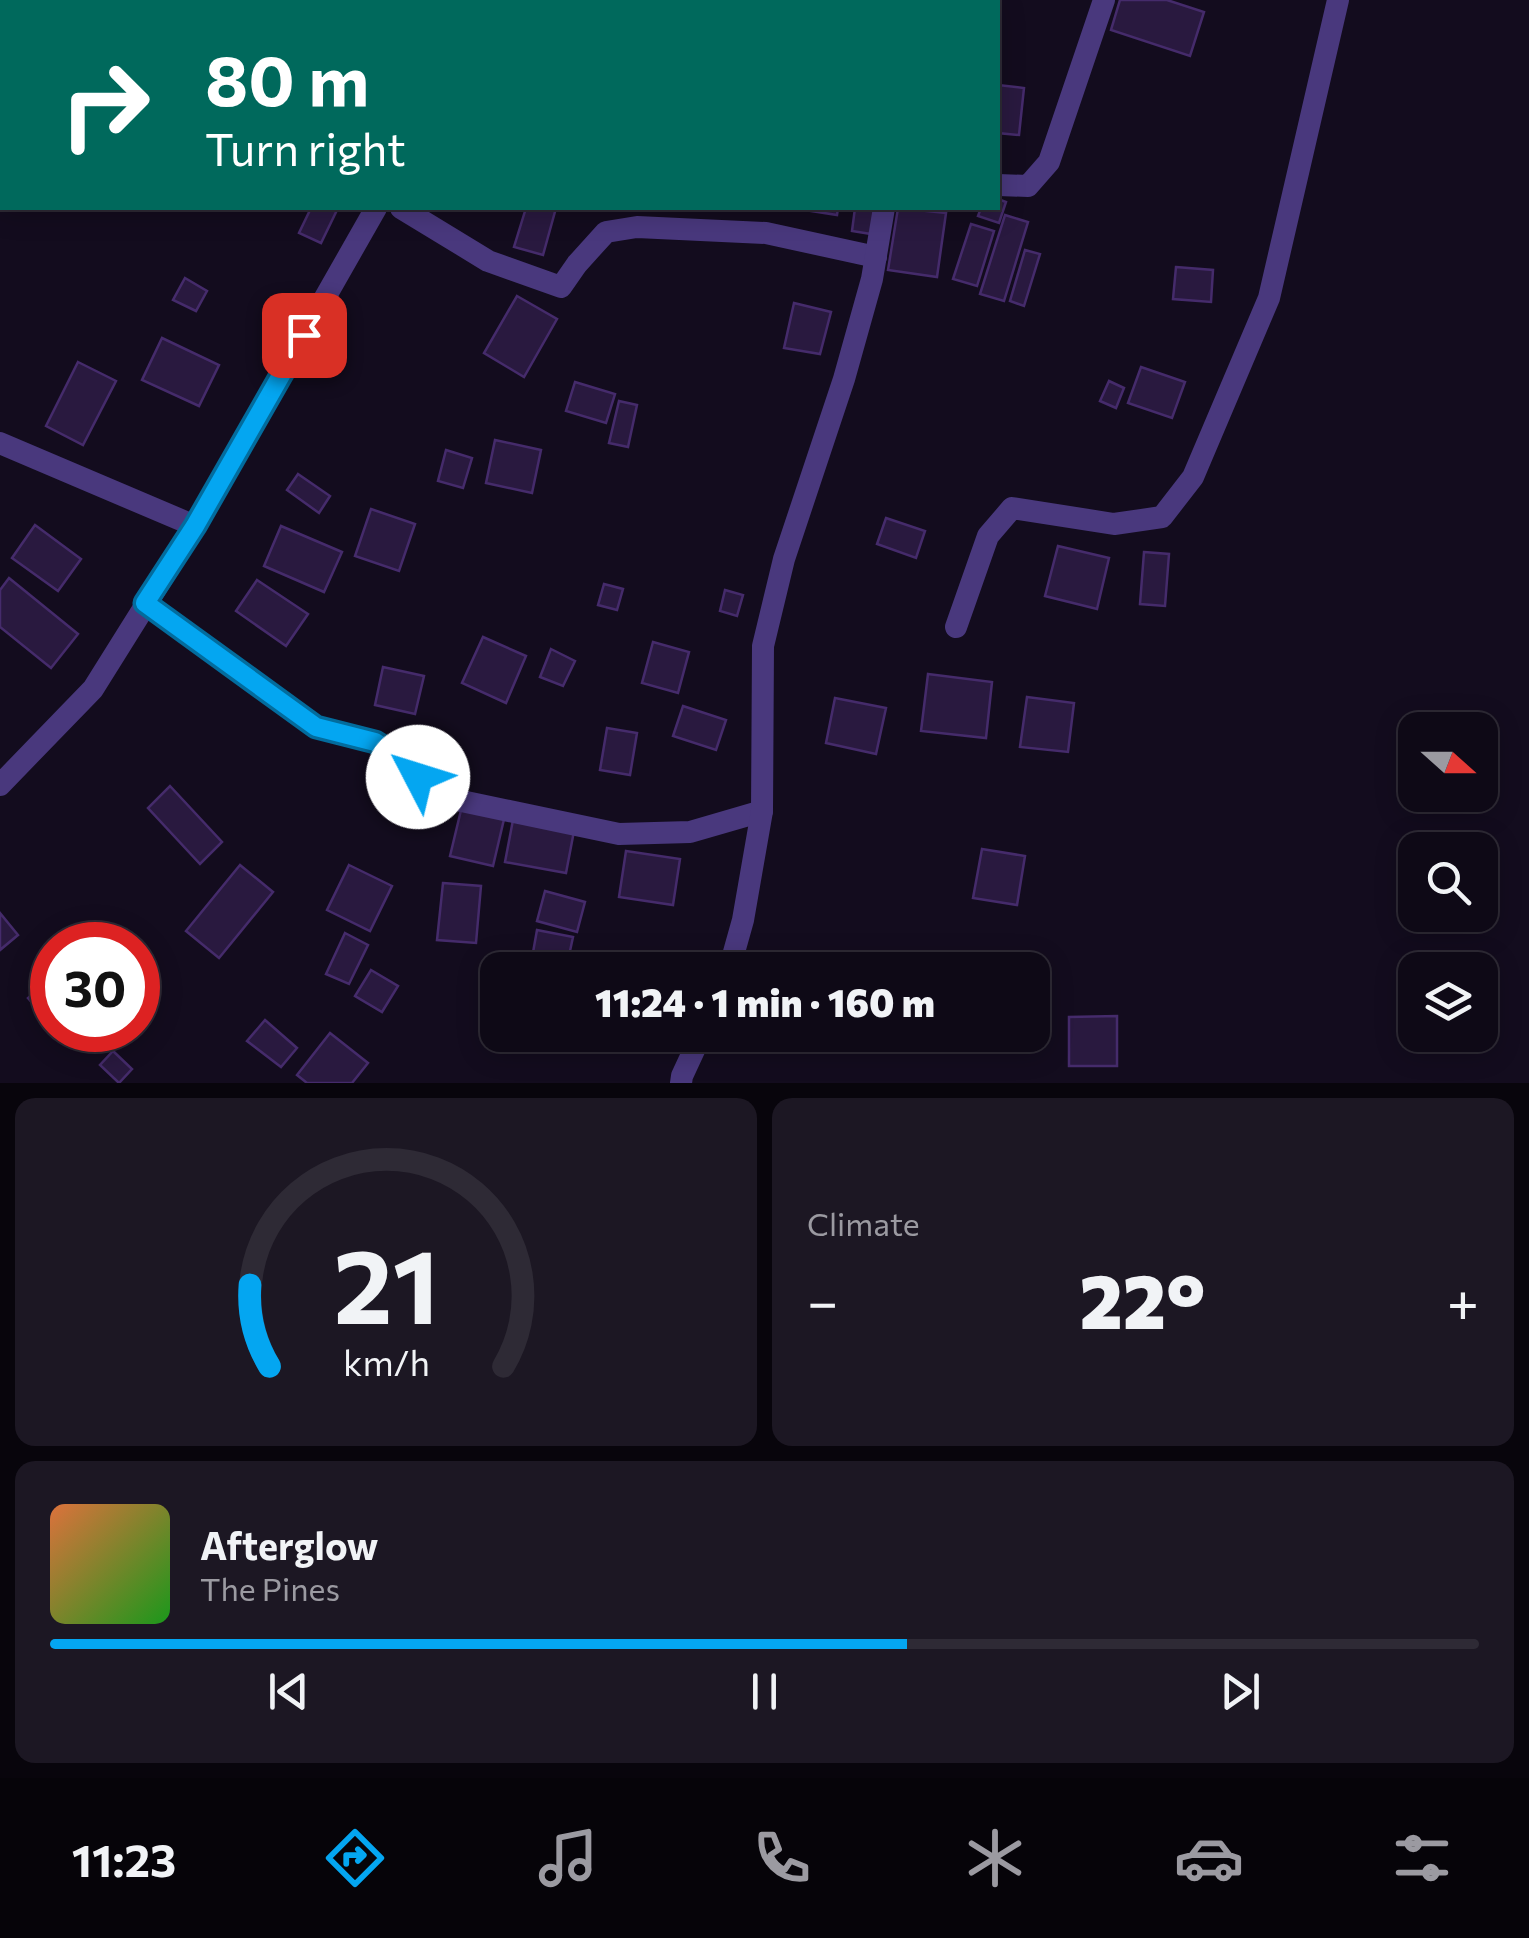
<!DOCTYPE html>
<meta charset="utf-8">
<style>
:root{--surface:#0e0916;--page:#1c1723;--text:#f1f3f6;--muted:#9b9aa1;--line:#2e2a35;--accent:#04a6f1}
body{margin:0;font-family:Commissioner,sans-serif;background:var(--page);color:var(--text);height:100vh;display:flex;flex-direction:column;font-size:38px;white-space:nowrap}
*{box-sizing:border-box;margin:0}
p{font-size:32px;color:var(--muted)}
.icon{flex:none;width:55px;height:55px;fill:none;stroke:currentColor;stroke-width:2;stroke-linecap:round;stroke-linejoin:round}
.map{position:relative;height:1083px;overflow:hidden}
.details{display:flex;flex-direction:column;gap:15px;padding:15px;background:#08050c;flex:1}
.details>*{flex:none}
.banner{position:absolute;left:0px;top:0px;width:1000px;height:210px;box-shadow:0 5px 25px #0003,0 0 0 2px var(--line);background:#00695c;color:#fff;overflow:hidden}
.needle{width:65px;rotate:111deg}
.tools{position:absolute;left:1398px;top:712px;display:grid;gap:20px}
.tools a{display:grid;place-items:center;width:100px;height:100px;border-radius:20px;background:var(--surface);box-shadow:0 5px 25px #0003,0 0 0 2px var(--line);font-size:50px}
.speed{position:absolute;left:30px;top:922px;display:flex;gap:20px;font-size:50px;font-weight:700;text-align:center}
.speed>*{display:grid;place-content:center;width:130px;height:130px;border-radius:50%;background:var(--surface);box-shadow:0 5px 25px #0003,0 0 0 2px var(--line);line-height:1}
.speed .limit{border:15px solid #d22;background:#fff;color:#111}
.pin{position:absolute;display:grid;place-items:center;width:85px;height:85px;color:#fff;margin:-42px;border-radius:20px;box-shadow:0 5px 15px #0006}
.me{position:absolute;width:110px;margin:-55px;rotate:310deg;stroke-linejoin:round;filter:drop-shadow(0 0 8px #0008)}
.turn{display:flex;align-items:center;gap:35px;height:210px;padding:0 40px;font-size:45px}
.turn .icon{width:130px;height:130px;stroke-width:2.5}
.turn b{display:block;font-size:70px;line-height:85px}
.big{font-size:75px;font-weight:800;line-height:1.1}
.details .tile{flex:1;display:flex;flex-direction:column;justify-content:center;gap:15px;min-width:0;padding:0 35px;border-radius:20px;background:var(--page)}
.details .dial{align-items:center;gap:0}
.dial svg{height:260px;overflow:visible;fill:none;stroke:var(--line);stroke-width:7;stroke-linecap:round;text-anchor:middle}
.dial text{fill:var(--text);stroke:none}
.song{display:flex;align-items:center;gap:30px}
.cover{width:120px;height:120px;border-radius:15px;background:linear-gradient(135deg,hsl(20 70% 55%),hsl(120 70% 35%))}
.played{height:10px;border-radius:5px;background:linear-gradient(90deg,var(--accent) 60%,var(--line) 60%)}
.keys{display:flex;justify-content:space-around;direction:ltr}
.heat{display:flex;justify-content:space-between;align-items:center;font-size:55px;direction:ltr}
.details .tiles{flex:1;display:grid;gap:15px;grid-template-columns:1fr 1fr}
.tile:last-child{grid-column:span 2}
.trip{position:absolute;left:480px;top:952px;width:570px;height:100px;border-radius:20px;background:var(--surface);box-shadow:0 5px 25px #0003,0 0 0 2px var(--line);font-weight:800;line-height:100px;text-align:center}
.tab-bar{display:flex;height:160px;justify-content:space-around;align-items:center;background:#060409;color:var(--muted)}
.tab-bar .icon{width:70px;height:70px}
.tab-bar .active{color:var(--accent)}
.tab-bar b{font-size:45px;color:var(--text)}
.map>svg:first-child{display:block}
.building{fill:#29193f;stroke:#452b6b;stroke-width:2.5}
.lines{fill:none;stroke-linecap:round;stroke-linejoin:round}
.minor{stroke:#49387d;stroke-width:22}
.route-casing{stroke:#036c9d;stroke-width:25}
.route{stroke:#04a6f1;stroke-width:18}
</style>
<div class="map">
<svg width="1529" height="1083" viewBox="0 0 1529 1083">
<rect width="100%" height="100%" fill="#130c1e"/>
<g class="building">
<polygon points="759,0 837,0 837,2 760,2"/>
<polygon points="1120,0 1167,0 1204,12 1190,56 1111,30"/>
<polygon points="998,85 1024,88 1019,135 998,133"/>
<polygon points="998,199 1006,202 999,223 978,216 981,208 998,208"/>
<polygon points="311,208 338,208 321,243 299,233"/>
<polygon points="526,208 556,208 543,255 514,247"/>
<polygon points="792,208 838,208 837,215"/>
<polygon points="855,208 875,209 871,234 852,231"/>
<polygon points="898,208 946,213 937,277 888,270"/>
<polygon points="1005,215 1028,222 1004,301 980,294"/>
<polygon points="971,224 994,231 977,286 953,279"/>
<polygon points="1025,250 1040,254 1024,306 1010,301"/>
<polygon points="1176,267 1213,270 1211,302 1173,299"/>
<polygon points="185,278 207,291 196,311 173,300"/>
<polygon points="517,296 557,319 524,377 484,353"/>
<polygon points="794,303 831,312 820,354 784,348"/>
<polygon points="162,338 219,365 199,406 142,380"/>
<polygon points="78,362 116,381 83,445 46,426"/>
<polygon points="1141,367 1185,382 1172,418 1128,403"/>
<polygon points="1109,381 1124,388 1116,408 1100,401"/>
<polygon points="575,382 615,394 606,423 566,411"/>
<polygon points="619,401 637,405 628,447 609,443"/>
<polygon points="495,440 541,450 532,493 486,483"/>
<polygon points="446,450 472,458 463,488 438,481"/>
<polygon points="298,474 330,496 319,513 287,490"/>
<polygon points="371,509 415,524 399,571 355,556"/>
<polygon points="886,518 925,531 916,558 877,544"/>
<polygon points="35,525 81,559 58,591 12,558"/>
<polygon points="281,526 342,552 324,592 264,566"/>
<polygon points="1058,546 1109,558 1097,609 1045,596"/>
<polygon points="1144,552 1169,554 1165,606 1140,604"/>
<polygon points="9,578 78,634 51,668 0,627 0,590"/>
<polygon points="257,580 308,614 286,646 236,611"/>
<polygon points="604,584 623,589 617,610 598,605"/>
<polygon points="725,590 743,595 737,616 720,611"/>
<polygon points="483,637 526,656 506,703 462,683"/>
<polygon points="653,642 689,652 678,693 642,683"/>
<polygon points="551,649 575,661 563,686 540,677"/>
<polygon points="383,667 424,676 415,714 375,705"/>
<polygon points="928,674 992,682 986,738 921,731"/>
<polygon points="1027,697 1074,703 1068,752 1020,747"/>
<polygon points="835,698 886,708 876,754 826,743"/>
<polygon points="683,706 726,720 716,750 673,736"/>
<polygon points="607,728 637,733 630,775 600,770"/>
<polygon points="170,786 222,842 200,864 148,808"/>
<polygon points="462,806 505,815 493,866 450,856"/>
<polygon points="513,820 574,831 566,873 505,862"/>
<polygon points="982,849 1025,856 1017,905 973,898"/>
<polygon points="626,851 680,859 673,905 619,897"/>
<polygon points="240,865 273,892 219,958 186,931"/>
<polygon points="349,865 392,886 370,931 327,910"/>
<polygon points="443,883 481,886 476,943 437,940"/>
<polygon points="545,891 585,902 577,932 537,921"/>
<polygon points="0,913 18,935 0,950"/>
<polygon points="537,930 573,937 567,965 532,958"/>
<polygon points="345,933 368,945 349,984 326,974"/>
<polygon points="371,970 398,986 382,1012 355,996"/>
<polygon points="52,976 52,1025 28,998"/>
<polygon points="1117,1016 1117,1066 1069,1066 1069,1017"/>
<polygon points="265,1020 297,1048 281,1067 247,1041"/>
<polygon points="57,1030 88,1030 71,1046"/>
<polygon points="330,1033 368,1063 352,1083 307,1083 297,1075"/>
<polygon points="113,1051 132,1069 119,1083 100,1065"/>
</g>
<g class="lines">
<g class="minor">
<polyline points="859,0 859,2"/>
<polyline points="435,2 435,0"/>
<polyline points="998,185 1028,186 1049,162 1104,0"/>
<polyline points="401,208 488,261 561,287 577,264 606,232 637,227 766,233 876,257"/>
<polyline points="0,443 195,526"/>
<polyline points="145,603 316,727 375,742 396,755 431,790 452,799 619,834 690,832 762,811"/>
<polyline points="956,627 988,536 1012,508 1114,524 1162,517 1193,477 1269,298 1338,0"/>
<polyline points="0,785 93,689 195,526 376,208"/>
<polyline points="729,970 743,920 762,811 763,646 784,559 844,379 872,279 884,208"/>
<polyline points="681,1083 682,1076 701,1035"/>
</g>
</g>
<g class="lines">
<g class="route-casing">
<polyline id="route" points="304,335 195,526 145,603 316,727 375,742 396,755 418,777"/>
</g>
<use href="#route" class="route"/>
</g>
</svg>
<div class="tools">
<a><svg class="needle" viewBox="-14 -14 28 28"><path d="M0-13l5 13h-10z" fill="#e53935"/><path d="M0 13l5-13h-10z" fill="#9b9aa1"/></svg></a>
<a><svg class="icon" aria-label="search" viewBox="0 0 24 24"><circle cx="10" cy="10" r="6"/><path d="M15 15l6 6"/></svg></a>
<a><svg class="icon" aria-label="layers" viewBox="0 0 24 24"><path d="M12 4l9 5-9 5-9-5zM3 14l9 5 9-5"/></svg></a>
</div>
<div class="speed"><div class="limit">30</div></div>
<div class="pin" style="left:304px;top:335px;background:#d93025"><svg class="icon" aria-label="arrive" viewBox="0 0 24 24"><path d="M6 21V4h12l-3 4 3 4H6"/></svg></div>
<svg class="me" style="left:418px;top:777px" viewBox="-20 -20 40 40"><circle r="19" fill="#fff"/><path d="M0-13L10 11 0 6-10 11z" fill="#04a6f1"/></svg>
<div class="trip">11:24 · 1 min · 160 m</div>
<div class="banner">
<div class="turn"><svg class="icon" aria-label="right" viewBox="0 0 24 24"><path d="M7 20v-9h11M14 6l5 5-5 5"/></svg><div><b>80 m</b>Turn right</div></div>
</div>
</div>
<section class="details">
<div class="tiles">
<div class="tile dial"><svg viewBox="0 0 100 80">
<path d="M14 69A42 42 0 1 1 86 69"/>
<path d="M14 69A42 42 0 0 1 8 44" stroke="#04a6f1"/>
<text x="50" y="56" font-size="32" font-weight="700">21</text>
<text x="50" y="72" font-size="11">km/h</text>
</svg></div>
<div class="tile"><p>Climate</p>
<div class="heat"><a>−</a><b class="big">22°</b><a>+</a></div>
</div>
<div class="tile">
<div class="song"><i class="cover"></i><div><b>Afterglow</b><p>The Pines</p></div></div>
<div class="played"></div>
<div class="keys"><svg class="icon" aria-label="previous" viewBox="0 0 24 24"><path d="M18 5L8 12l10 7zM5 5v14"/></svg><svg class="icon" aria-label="pause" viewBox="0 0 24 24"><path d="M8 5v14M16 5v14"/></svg><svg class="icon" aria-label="next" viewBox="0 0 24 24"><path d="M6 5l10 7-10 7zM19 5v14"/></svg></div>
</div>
</div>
</section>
<nav class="tab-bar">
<b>11:23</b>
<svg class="icon active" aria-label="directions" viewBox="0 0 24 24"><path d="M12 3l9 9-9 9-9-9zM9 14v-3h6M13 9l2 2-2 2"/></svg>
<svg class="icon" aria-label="music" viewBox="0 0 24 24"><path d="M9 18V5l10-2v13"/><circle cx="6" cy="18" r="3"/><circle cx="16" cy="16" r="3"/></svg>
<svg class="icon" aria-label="phone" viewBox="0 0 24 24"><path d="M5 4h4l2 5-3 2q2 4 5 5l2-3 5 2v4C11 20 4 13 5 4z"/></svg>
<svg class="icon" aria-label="climate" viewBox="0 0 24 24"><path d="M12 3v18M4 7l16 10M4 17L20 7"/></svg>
<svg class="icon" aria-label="car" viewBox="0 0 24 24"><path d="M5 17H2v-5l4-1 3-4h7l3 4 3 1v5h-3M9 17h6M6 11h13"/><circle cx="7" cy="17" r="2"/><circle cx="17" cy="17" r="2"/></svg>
<svg class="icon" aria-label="filters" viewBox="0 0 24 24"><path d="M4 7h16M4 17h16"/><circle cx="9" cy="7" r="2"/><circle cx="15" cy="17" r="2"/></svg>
</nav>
